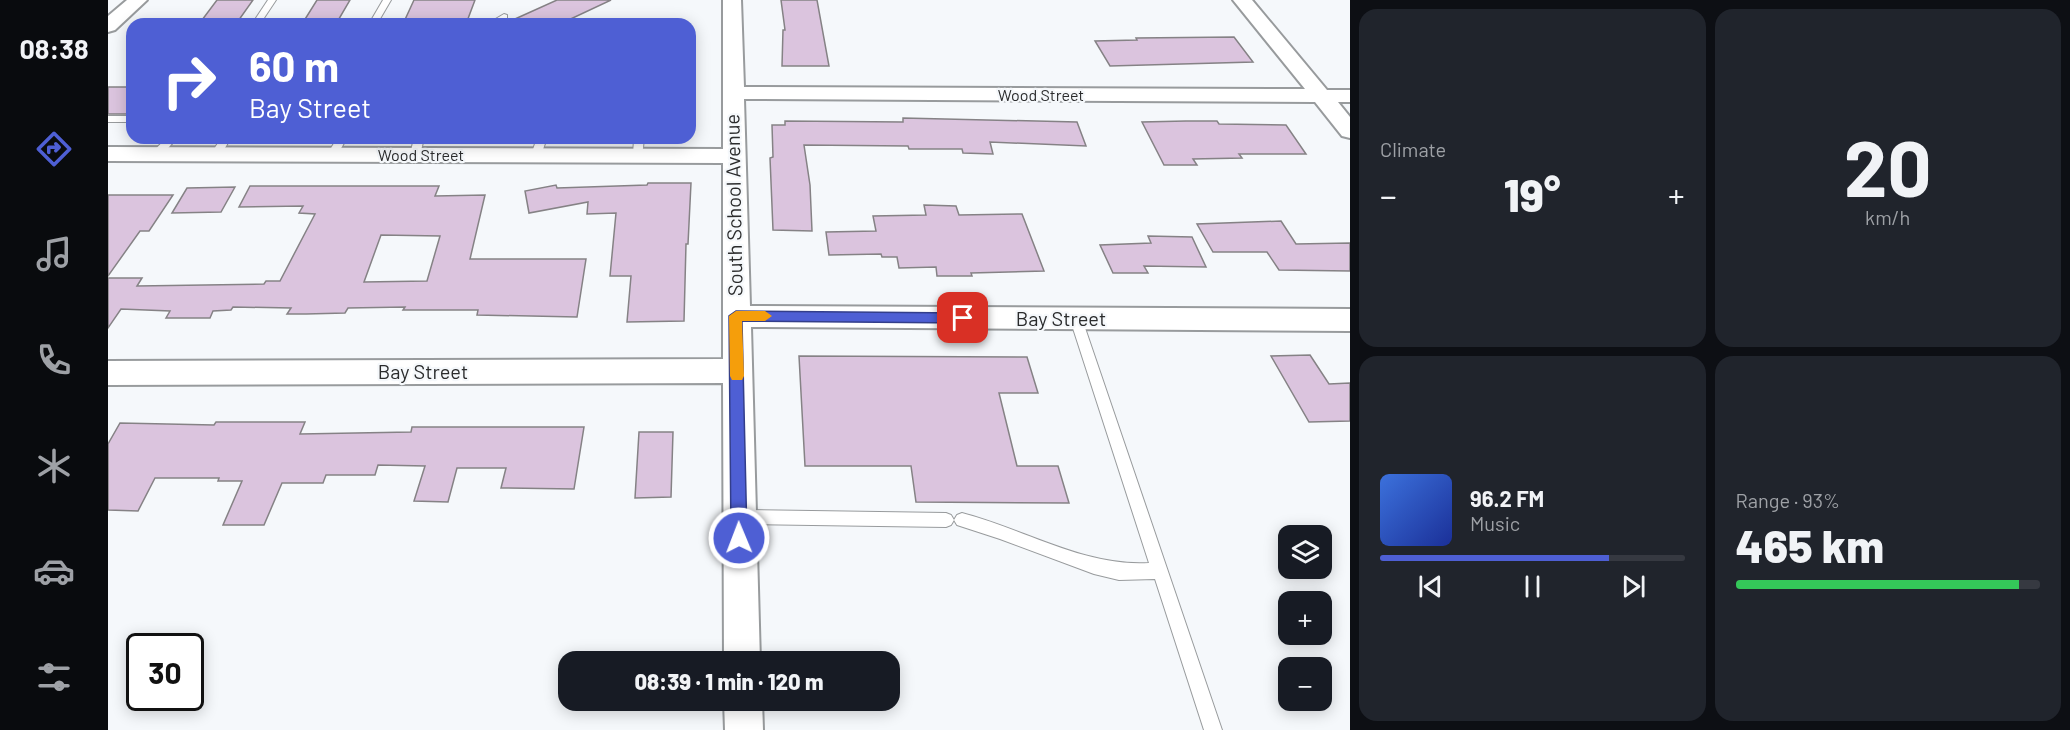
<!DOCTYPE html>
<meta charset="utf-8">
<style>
:root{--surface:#171b24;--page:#20242c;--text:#f1f3f6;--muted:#9ea1a6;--line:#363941;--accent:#4e5fd4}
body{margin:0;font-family:Barlow,sans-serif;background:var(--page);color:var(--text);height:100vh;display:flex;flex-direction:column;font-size:22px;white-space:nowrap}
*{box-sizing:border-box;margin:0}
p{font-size:20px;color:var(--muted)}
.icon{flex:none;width:33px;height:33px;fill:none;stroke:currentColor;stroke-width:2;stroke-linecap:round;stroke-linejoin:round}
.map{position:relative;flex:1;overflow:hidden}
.panel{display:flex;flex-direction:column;gap:9px;padding:9px;background:#0d0f14;width:720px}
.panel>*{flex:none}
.hud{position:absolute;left:18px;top:18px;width:570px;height:126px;border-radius:18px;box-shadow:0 3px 15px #0003;background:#4e5fd4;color:#fff;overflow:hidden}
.fabs{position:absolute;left:1170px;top:525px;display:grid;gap:12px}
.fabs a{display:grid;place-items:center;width:54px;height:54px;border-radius:12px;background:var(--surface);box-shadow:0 3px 15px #0003;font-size:30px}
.speed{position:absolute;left:18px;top:633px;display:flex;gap:12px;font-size:30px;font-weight:700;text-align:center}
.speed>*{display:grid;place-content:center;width:78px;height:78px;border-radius:50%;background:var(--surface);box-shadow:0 3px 15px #0003;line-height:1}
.speed .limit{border:3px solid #111;border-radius:9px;background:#fff;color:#111}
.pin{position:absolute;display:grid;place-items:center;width:51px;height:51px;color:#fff;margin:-26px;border-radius:12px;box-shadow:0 3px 9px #0006}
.me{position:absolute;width:66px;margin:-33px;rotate:359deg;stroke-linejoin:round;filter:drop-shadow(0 0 4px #0008)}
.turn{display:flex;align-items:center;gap:21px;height:126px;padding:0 24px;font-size:27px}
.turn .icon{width:78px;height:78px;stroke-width:2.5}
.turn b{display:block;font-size:42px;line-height:51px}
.big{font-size:45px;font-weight:800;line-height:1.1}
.panel .card{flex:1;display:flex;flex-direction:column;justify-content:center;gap:9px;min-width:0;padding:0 21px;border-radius:18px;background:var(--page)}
.panel .dial{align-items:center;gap:0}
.dial b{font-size:78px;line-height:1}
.song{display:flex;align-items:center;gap:18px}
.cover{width:72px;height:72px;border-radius:9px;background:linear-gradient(135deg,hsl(220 70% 55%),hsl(230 70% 35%))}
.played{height:6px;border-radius:3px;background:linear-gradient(90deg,var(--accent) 75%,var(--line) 75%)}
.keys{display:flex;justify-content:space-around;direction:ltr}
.heat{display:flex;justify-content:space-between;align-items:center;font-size:33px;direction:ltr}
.charge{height:9px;border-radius:4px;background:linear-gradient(90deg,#34c759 93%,var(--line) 0)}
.panel .tiles{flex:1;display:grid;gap:9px;grid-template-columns:repeat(2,1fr)}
.trip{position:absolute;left:450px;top:651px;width:342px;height:60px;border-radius:18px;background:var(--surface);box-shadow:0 3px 15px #0003;font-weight:800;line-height:60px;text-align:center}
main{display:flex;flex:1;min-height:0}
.dock{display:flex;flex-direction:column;width:108px;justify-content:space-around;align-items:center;background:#090b0e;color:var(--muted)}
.dock .icon{width:42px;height:42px}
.dock .on{color:var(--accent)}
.dock b{font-size:27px;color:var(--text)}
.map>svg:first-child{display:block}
.building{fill:#dbc4de;stroke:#858285;stroke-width:1.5;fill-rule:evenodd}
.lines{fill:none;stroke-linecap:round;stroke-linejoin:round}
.service-casing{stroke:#989b9d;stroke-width:2}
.minor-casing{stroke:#989b9d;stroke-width:4}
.service{fill:#fff;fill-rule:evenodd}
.minor{fill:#fff;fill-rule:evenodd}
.route{fill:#4e5fd4;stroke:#333e8a;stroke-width:1.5}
.slow{fill:#f59e0b}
.labels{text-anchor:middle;stroke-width:4.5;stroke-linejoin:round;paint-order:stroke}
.far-street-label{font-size:16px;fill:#2a2b2c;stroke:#f5f8fb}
.street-label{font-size:20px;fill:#2a2b2c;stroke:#f5f8fb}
</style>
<main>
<nav class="dock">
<b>08:38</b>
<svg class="icon on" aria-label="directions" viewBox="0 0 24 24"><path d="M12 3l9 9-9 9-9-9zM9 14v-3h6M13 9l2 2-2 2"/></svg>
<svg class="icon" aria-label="music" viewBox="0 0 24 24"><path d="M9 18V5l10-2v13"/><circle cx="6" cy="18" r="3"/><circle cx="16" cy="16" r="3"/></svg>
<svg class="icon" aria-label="phone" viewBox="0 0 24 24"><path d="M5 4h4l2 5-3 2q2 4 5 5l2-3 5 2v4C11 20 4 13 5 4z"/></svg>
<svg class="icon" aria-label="climate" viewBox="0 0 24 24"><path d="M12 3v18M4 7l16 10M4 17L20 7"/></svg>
<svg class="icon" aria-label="car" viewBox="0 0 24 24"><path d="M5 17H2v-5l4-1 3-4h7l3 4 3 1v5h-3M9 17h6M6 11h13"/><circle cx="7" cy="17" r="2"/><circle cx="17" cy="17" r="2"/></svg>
<svg class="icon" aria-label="filters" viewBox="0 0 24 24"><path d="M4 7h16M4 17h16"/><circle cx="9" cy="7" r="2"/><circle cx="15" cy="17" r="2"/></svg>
</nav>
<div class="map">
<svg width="1242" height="730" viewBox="0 0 1242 730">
<rect width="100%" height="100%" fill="#f5f8fb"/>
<g class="building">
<polygon points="109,0 145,0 128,24 91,24"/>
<polygon points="209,0 242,0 228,24 194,24"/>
<polygon points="306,0 367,0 358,24 295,24"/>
<polygon points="449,0 503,0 452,24 396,24"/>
<polygon points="673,0 709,0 721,66 674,66 675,30 677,30"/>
<polygon points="1126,37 1145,62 1002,66 987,41 1029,40 1028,38"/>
<rect x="0" y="87" width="24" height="27"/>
<polygon points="795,118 969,122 978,146 882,142 885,154 855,153 854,149 801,149 800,146 696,145 702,185 704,231 665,230 662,158 665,157 664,125 677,125 677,121 795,122"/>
<polygon points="1078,121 1109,121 1111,124 1178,125 1198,154 1131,154 1134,158 1085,159 1089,165 1056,165 1034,122"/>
<polygon points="540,183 583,183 580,244 578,244 576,321 519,322 523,276 502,276 508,213 479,214 480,202 421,213 417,191 448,185 449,188 539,185"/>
<path d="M142 186H331L327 196 377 195 362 259H478L469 317 369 315 370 310H295L297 307 240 308 237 313 198 314H179L183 308 125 307 123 310 105 311 102 318H58L62 311 13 309 0 328V278H34L29 286 156 284 158 281H172L207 214 191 213 195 206 131 207ZM273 235 332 236 319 281 256 282Z"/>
<polygon points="127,187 113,212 64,213 79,188"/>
<polygon points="0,195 65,195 41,231 32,231 0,276"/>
<polygon points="816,205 848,206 851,215 914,214 936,271 863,273 864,276 829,276 828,267 791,268 789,257 774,257 773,254 721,255 718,232 768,231 765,216 818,215"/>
<polygon points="1173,221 1188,244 1242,243 1242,271 1171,270 1159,252 1105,252 1089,224"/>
<polygon points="1040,236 1084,237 1098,267 1036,266 1040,273 1005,273 992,245 1043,243"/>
<polygon points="1202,355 1221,384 1242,383 1242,421 1201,422 1163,356"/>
<polygon points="691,356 919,357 930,393 891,393 909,466 950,466 961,503 808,502 803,466 697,466"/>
<polygon points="108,422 197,422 192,434 303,432 304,427 476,427 466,489 393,488 398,468 349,468 340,502 306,501 317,466 270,465 267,475 218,475 215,483 174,483 156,525 115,525 134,481 110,481 111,478 47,478 30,511 0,510 0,444 12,423 106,425"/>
<polygon points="531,432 565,432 563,497 527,498"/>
</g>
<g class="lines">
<g class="service-casing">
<g id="service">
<polygon points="160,0 168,0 152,24 144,24"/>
<polygon points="275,0 283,0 269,24 261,24"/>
<polygon points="396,14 399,15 399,19 390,24 379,24"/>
<rect x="0" y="116" width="24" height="6"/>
<polygon points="58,138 69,138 53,156 45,156 45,152"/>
<polygon points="113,138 123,138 112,156 104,156 103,154"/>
<polygon points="229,138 239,138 228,157 220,157 219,155"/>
<polygon points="306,138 316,138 312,155 307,158 302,155"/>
<polygon points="429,138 439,138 433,155 428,158 423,155"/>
<polygon points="526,138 536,138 534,158 530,159 525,156"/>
<path d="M968 314 974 319 1114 730H1096L1047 579 1011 580 986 574 892 539 849 525 846 520 849 515 854 513C916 529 976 567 1041 563L962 319Z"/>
<polygon points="631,510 838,513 843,515 846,520 843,525 838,527 631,524 626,522 623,517 626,512"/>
</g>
</g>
<g class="minor-casing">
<g id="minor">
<polygon points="19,0 39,0 7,30 0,32 0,16"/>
<polygon points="615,0 633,0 636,87 1197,89 1125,0 1144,0 1219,90 1242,90 1242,102 1230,102 1242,117 1242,138 1234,136 1207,102 636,99 642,306 1242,309 1242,331 643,327 652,662 616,662 615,383 0,385 0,361 615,359 615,163 0,161 0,147 615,149"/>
<polygon points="616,700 654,700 655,730 617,730"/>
</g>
</g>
<use href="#service" class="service"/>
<use href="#minor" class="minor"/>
</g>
<polygon class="route" points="628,311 855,313 861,318 855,323 634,321 639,538 637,543 631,545 626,543 623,538 621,316"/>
<polygon class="slow" points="628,311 657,311 664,316 657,321 634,321 636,376 634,380 624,380 622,376 621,316"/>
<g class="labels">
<g class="far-street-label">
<text x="933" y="101">Wood Street</text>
<text x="313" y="161">Wood Street</text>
</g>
<g class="street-label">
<text transform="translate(626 205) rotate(-91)" y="7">South School Avenue</text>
<text x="953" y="326">Bay Street</text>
<text x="315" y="379">Bay Street</text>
</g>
</g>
</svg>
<div class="fabs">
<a><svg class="icon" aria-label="layers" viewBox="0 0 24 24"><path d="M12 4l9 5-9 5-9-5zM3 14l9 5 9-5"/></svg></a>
<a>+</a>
<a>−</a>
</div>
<div class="speed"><div class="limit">30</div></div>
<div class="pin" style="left:855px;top:318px;background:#d93025"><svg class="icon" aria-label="arrive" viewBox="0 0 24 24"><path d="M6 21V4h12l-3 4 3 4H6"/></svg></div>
<svg class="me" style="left:631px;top:538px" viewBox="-20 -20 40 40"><circle r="17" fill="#4e5fd4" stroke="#fff" stroke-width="3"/><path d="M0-11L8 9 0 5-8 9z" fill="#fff"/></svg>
<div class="trip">08:39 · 1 min · 120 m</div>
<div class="hud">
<div class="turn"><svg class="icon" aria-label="right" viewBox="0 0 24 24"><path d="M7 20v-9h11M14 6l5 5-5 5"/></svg><div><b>60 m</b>Bay Street</div></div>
</div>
</div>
<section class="panel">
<div class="tiles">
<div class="card"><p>Climate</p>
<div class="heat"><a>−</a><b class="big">19°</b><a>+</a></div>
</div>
<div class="card dial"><b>20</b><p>km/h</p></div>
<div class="card">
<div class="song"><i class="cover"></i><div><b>96.2 FM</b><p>Music</p></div></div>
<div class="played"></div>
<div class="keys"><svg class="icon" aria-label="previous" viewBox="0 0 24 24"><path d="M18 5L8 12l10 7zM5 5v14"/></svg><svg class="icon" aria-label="pause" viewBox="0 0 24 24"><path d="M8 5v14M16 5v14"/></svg><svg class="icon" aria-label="next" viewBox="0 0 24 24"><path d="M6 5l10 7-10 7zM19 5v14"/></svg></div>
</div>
<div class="card"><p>Range · 93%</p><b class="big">465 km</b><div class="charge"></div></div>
</div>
</section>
</main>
